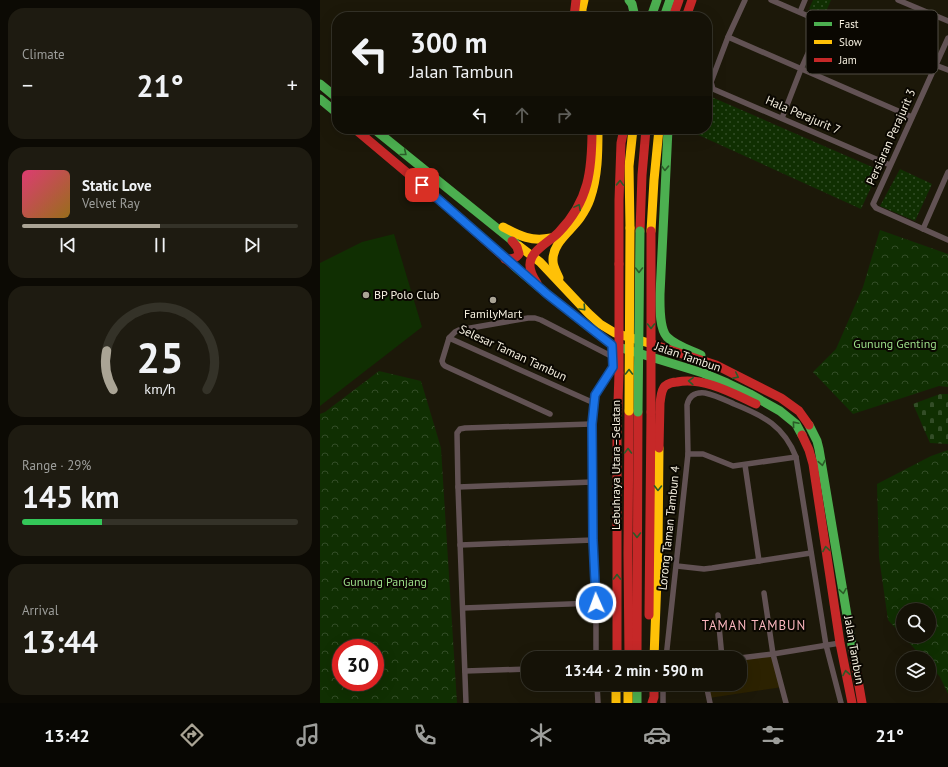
<!DOCTYPE html>
<meta charset="utf-8">
<style>
:root{--surface:#151207;--page:#1e1b11;--text:#f1f3f6;--muted:#9d9e9b;--line:#343228;--accent:#aaa495}
body{margin:0;font-family:"PT Sans",sans-serif;background:var(--page);color:var(--text);height:100vh;display:flex;flex-direction:column;font-size:15px;white-space:nowrap}
*{box-sizing:border-box;margin:0}
p{font-size:13px;color:var(--muted)}
.icon{flex:none;width:22px;height:22px;fill:none;stroke:currentColor;stroke-width:2;stroke-linecap:round;stroke-linejoin:round}
.map{position:relative;flex:1;overflow:hidden}
.details{display:flex;flex-direction:column;gap:8px;padding:8px;background:#0c0a04;width:320px}
.details>*{flex:none}
.hud{position:absolute;left:12px;top:12px;width:380px;height:122px;border-radius:16px;box-shadow:0 4px 16px #0002,0 0 0 1px var(--line);background:#151207;color:var(--text);overflow:hidden}
.fabs{position:absolute;left:576px;top:603px;display:grid;gap:8px}
.fabs a{display:grid;place-items:center;width:40px;height:40px;border-radius:50%;background:var(--surface);box-shadow:0 4px 16px #0002,0 0 0 1px var(--line);font-size:20px}
.speed{position:absolute;left:12px;top:639px;display:flex;gap:8px;font-size:20px;font-weight:700;text-align:center}
.speed>*{display:grid;place-content:center;width:52px;height:52px;border-radius:50%;background:var(--surface);box-shadow:0 4px 16px #0002,0 0 0 1px var(--line);line-height:1}
.speed .limit{border:6px solid #d22;background:#fff;color:#111}
.pin{position:absolute;display:grid;place-items:center;width:34px;height:34px;color:#fff;margin:-17px;border-radius:8px;box-shadow:0 2px 6px #0006}
.me{position:absolute;width:44px;margin:-22px;rotate:358deg;stroke-linejoin:round;filter:drop-shadow(0 0 3px #0008)}
.turn{display:flex;align-items:center;gap:14px;height:84px;padding:0 12px;font-size:18px}
.turn .icon{width:52px;height:52px;stroke-width:2.5}
.turn b{display:block;font-size:28px;line-height:34px}
.lanes{display:flex;align-items:center;height:38px;padding:0 12px;background:#0003;justify-content:center;gap:20px;direction:ltr}
.lanes .off{opacity:.35}
.big{font-size:30px;font-weight:700;line-height:1.1}
.details .widget{flex:1;display:flex;flex-direction:column;justify-content:center;gap:6px;min-width:0;padding:0 14px;border-radius:16px;background:var(--page)}
.details .dial{align-items:center;gap:0}
.dial svg{height:104px;overflow:visible;fill:none;stroke:var(--line);stroke-width:7;stroke-linecap:round;text-anchor:middle}
.dial text{fill:var(--text);stroke:none}
.song{display:flex;align-items:center;gap:12px}
.cover{width:48px;height:48px;border-radius:6px;background:linear-gradient(135deg,hsl(340 70% 55%),hsl(40 70% 35%))}
.played{height:4px;border-radius:2px;background:linear-gradient(90deg,var(--accent) 50%,var(--line) 50%)}
.keys{display:flex;justify-content:space-around;direction:ltr}
.heat{display:flex;justify-content:space-between;align-items:center;font-size:22px;direction:ltr}
.charge{height:6px;border-radius:3px;background:linear-gradient(90deg,#34c759 29%,var(--line) 0)}
.trip{position:absolute;left:201px;top:651px;width:226px;height:40px;border-radius:16px;background:var(--surface);box-shadow:0 4px 16px #0002,0 0 0 1px var(--line);font-weight:700;line-height:40px;text-align:center}
.tabs{display:flex;height:64px;justify-content:space-around;align-items:center;background:#080703;color:var(--muted)}
.tabs .icon{width:28px;height:28px}
.tabs .selected{color:var(--accent)}
.tabs b{font-size:18px;color:var(--text)}
main{display:flex;flex:1;min-height:0}
.map>svg:first-child{display:block}
.built{fill:#2c2201}
.forest{fill:url(#forest-crowns);fill-rule:evenodd}
.cemetery{fill:url(#cemetery-stones)}
.park{fill:url(#park-dots)}
.garden{fill:#102f02}
.lines{fill:none;stroke-linecap:round;stroke-linejoin:round}
.street{stroke:#625254;stroke-width:5.5}
.fast{stroke:#4caf50;stroke-width:9}
.slow{stroke:#ffc107;stroke-width:9}
.jam{stroke:#c62828;stroke-width:9}
.fast-bridge{stroke:#4caf50;stroke-width:9}
.slow-bridge{stroke:#ffc107;stroke-width:9}
.jam-bridge{stroke:#c62828;stroke-width:9}
.oneway{stroke:#2b5b28}
.route-casing{stroke:#114b97;stroke-width:10}
.route{stroke:#1a73e8;stroke-width:7}
.poi-dot{fill:#aaa495;stroke:#0a0701;stroke-width:1.5}
.labels{text-anchor:middle;stroke-width:4;stroke-linejoin:round;paint-order:stroke}
.street-label{font-size:12px;fill:#f6f0e0;stroke:#0a0701}
.poi-label{font-size:12px;fill:#f6f0e0;stroke:#0a0701;text-anchor:start}
.park-label{font-size:12px;fill:#9bdd88;stroke:#0a0701}
.neighbourhood-label{font-size:13px;letter-spacing:1px;fill:#fcb7be;stroke:#0a0701}
.key{fill:#0a0701;stroke:#514d44;stroke-width:1}
.key-label{font-size:11px;fill:#f6f0e0}
</style>
<main>
<section class="details">
<div class="widget"><p>Climate</p>
<div class="heat"><a>−</a><b class="big">21°</b><a>+</a></div>
</div>
<div class="widget">
<div class="song"><i class="cover"></i><div><b>Static Love</b><p>Velvet Ray</p></div></div>
<div class="played"></div>
<div class="keys"><svg class="icon" aria-label="previous" viewBox="0 0 24 24"><path d="M18 5L8 12l10 7zM5 5v14"/></svg><svg class="icon" aria-label="pause" viewBox="0 0 24 24"><path d="M8 5v14M16 5v14"/></svg><svg class="icon" aria-label="next" viewBox="0 0 24 24"><path d="M6 5l10 7-10 7zM19 5v14"/></svg></div>
</div>
<div class="widget dial"><svg viewBox="0 0 100 80">
<path d="M14 69A42 42 0 1 1 86 69"/>
<path d="M14 69A42 42 0 0 1 9 39" stroke="#aaa495"/>
<text x="50" y="56" font-size="32" font-weight="700">25</text>
<text x="50" y="72" font-size="11">km/h</text>
</svg></div>
<div class="widget"><p>Range · 29%</p><b class="big">145 km</b><div class="charge"></div></div>
<div class="widget"><p>Arrival</p><b class="big">13:44</b></div>
</section>
<div class="map">
<svg width="628" height="703" viewBox="0 0 628 703">
<defs>
<pattern id="forest-crowns" width="20" height="18" patternUnits="userSpaceOnUse"><rect width="20" height="18" fill="#102f02"/><path d="M2 6a3 3 0 1 1 6 0M12 15a3 3 0 1 1 6 0" fill="none" stroke="#334d27"/></pattern>
<pattern id="cemetery-stones" width="16" height="16" patternUnits="userSpaceOnUse"><rect width="16" height="16" fill="#102f02"/><path d="M2 7V4a2 2 0 0 1 4 0v3zM10 15v-3a2 2 0 0 1 4 0v3z" fill="#334d27"/></pattern>
<pattern id="park-dots" width="8" height="8" patternUnits="userSpaceOnUse"><rect width="8" height="8" fill="#102f02"/><path d="M2 2h.1M6 6h.1" fill="none" stroke="#334d27" stroke-width="1.8" stroke-linecap="round"/></pattern>
</defs>
<rect width="100%" height="100%" fill="#1c1809"/>
<polygon class="built" points="452,654 463,687 389,698 387,684 420,684 420,658"/>
<g class="forest">
<polygon points="560,230 628,254 628,387 619,386 533,414 493,372 516,349 543,287"/>
<path d="M59 371 101 381 121 448 137 703H0V414L5 412ZM21 648H55V682H21Z"/>
<path d="M628 450V694L620 677 609 664V658H603L568 620 559 557 557 484 611 456ZM583 610H609V636H583Z"/>
</g>
<polygon class="cemetery" points="620,394 628,394 628,444 610,443 593,404"/>
<g class="park">
<polygon points="493,0 511,0 505,14 489,9"/>
<polygon points="387,95 559,170 541,209 374,133 376,129 387,129"/>
<polygon points="580,169 612,184 595,221 560,206"/>
</g>
<polygon class="garden" points="74,234 102,327 0,406 0,263 42,242"/>
<g class="lines">
<g class="street">
<polyline points="425,0 408,37 391,82 393,89 570,165"/>
<polyline points="451,0 502,22 628,70"/>
<polyline points="578,0 628,21"/>
<polyline points="480,12 485,0"/>
<polyline points="408,37 592,117"/>
<polyline points="628,38 553,204 556,208 628,240"/>
<polyline points="462,118 481,69 502,22"/>
<polyline points="603,229 628,172"/>
<polyline points="129,338 122,361 123,364 125,366 230,414"/>
<polyline points="274,403 129,338 135,332 139,330 208,318 215,318 221,320 293,357"/>
<polyline points="368,454 383,454 413,466 476,457"/>
<polyline points="425,465 439,561"/>
<polyline points="138,487 272,482"/>
<polyline points="140,545 273,540"/>
<polyline points="357,566 384,569 392,568 491,553"/>
<polyline points="444,593 453,654 466,703"/>
<polyline points="143,608 276,603"/>
<polyline points="398,615 402,658"/>
<polyline points="276,658 276,603 273,540 271,424 275,395 293,367 292,345"/>
<path d="M346 658 368 454 367 405C369 396 375 392 385 393 395 395 405 400 414 404 444 416 464 426 476 457L506 645 521 703"/>
<polyline points="420,658 453,654 520,643"/>
<polyline points="145,671 208,669"/>
<polyline points="277,684 278,703"/>
<polyline points="343,684 343,703"/>
<polyline points="386,684 390,703"/>
<polyline points="146,703 138,487 137,433 140,429 145,428 271,424"/>
</g>
<g class="fast">
<polyline points="309,0 312,4 315,17"/>
<polyline points="331,17 337,0"/>
<polyline points="344,17 350,0"/>
<polyline points="0,84 17,98"/>
<polyline points="0,99 17,113"/>
<path d="M54 129C102 168 150 207 199 246"/>
<path d="M348 129 340 294C340 306 339 328 347 337 356 346 370 350 381 355"/>
<polyline points="194,266 227,294 292,345 383,373 407,383 430,394 460,411 476,424 482,435"/>
<polyline points="489,425 497,441 499,449 533,651"/>
<polyline points="317,684 317,703"/>
</g>
<g class="slow">
<polyline points="262,17 262,9 264,0"/>
<path d="M183 227C200 236 211 242 231 238"/>
<polyline points="310,228 309,166 313,129"/>
<polyline points="331,231 334,180 339,129"/>
<polyline points="199,246 220,262 268,313 280,324 295,333 332,344"/>
<path d="M239 278C237 273 233 267 233 261 232 243 251 231 260 218 264 212 268 205 270 199 278 176 278 152 278 129"/>
<polyline points="334,658 338,551 339,448"/>
<polyline points="296,684 296,703"/>
<polyline points="308,684 308,703"/>
</g>
<g class="jam">
<polyline points="254,17 256,0"/>
<polyline points="353,17 359,0"/>
<polyline points="366,17 372,0"/>
<polyline points="35,129 123,203 194,266"/>
<polyline points="320,231 322,175 326,129"/>
<path d="M185 259C191 259 196 259 199 254L197 247 192 241"/>
<polyline points="299,264 299,200 301,143 304,129"/>
<path d="M217 283C212 276 207 266 212 257 217 247 232 240 239 232 269 201 272 170 272 129"/>
<polyline points="332,344 396,365 461,398 479,411 489,425"/>
<polyline points="309,411 308,554 309,658"/>
<polyline points="482,435 489,450 493,464 520,643 532,703"/>
<path d="M339 448 340 403C341 397 341 390 345 386 349 383 353 382 357 382 384 377 412 393 436 404"/>
<polyline points="329,615 331,412"/>
<polyline points="533,651 542,703"/>
<polyline points="297,658 297,432 299,373"/>
<polyline points="317,658 318,412"/>
<polyline points="332,703 334,697 334,684"/>
</g>
<polyline class="fast-bridge" points="318,412 320,231"/>
<polyline class="slow-bridge" points="309,411 310,228"/>
<g class="jam-bridge">
<polyline points="331,231 331,412"/>
<polyline points="299,264 299,373"/>
</g>
</g>
<defs><path id="oneway-chevron" d="M-2-3.5L2.5 0L-2 3.5" fill="none" stroke-width="1.6" stroke-linecap="round" stroke-linejoin="round"/></defs>
<g class="oneway">
<use href="#oneway-chevron" transform="translate(84 153) rotate(39)"/>
<use href="#oneway-chevron" transform="translate(345 168) rotate(92)"/>
<use href="#oneway-chevron" transform="translate(300 183) rotate(-88)"/>
<use href="#oneway-chevron" transform="translate(258 207) rotate(-62)"/>
<use href="#oneway-chevron" transform="translate(319 270) rotate(90)"/>
<use href="#oneway-chevron" transform="translate(263 308) rotate(47)"/>
<use href="#oneway-chevron" transform="translate(331 326) rotate(90)"/>
<use href="#oneway-chevron" transform="translate(309 372) rotate(-90)"/>
<use href="#oneway-chevron" transform="translate(416 376) rotate(26)"/>
<use href="#oneway-chevron" transform="translate(371 381) rotate(-177)"/>
<use href="#oneway-chevron" transform="translate(475 424) rotate(-131)"/>
<use href="#oneway-chevron" transform="translate(308 451) rotate(-90)"/>
<use href="#oneway-chevron" transform="translate(502 463) rotate(80)"/>
<use href="#oneway-chevron" transform="translate(338 488) rotate(91)"/>
<use href="#oneway-chevron" transform="translate(317 535) rotate(90)"/>
<use href="#oneway-chevron" transform="translate(506 549) rotate(-99)"/>
<use href="#oneway-chevron" transform="translate(297 577) rotate(-90)"/>
<use href="#oneway-chevron" transform="translate(523 591) rotate(81)"/>
<use href="#oneway-chevron" transform="translate(526 673) rotate(-100)"/>
</g>
<g class="lines">
<g class="route-casing">
<polyline id="route" points="102,185 227,294 292,345 293,367 275,395 272,424 273,540 276,603"/>
</g>
<use href="#route" class="route"/>
</g>
<g class="poi-dot">
<circle cx="46" cy="295" r="4"/>
<circle cx="173" cy="300" r="4"/>
</g>
<g class="labels">
<g class="street-label">
<text transform="translate(483 115) rotate(23)" y="4">Hala Perajurit 7</text>
<text transform="translate(571 137) rotate(-66)" y="4">Persiaran Perajurit 3</text>
<text transform="translate(193 353) rotate(25)" y="4">Selesar Taman Tambun</text>
<text transform="translate(368 357) rotate(19)" y="4">Jalan Tambun</text>
<text transform="translate(296 465) rotate(-90)" y="4">Lebuhraya Utara–Selatan</text>
<text transform="translate(349 528) rotate(-84)" y="4">Lorong Taman Tambun 4</text>
<text transform="translate(534 650) rotate(80)" y="4">Jalan Tambun</text>
</g>
<g class="poi-label">
<text x="54" y="299">BP Polo Club</text>
<text x="173" y="318" text-anchor="middle">FamilyMart</text>
</g>
<g class="park-label">
<text x="575" y="348">Gunung Genting</text>
<text x="65" y="586">Gunung Panjang</text>
</g>
<g class="neighbourhood-label">
<text x="434" y="630">TAMAN TAMBUN</text>
</g>
</g>
<rect x="486" y="10" width="132" height="64" rx="6" class="key"/>
<rect x="494" y="22" width="18" height="4" fill="#4caf50"/>
<rect x="494" y="40" width="18" height="4" fill="#ffc107"/>
<rect x="494" y="58" width="18" height="4" fill="#c62828"/>
<g class="key-label">
<text x="519" y="28">Fast</text>
<text x="519" y="46">Slow</text>
<text x="519" y="64">Jam</text>
</g>
</svg>
<div class="fabs">
<a><svg class="icon" aria-label="search" viewBox="0 0 24 24"><circle cx="10" cy="10" r="6"/><path d="M15 15l6 6"/></svg></a>
<a><svg class="icon" aria-label="layers" viewBox="0 0 24 24"><path d="M12 4l9 5-9 5-9-5zM3 14l9 5 9-5"/></svg></a>
</div>
<div class="speed"><div class="limit">30</div></div>
<div class="pin" style="left:102px;top:185px;background:#d93025"><svg class="icon" aria-label="arrive" viewBox="0 0 24 24"><path d="M6 21V4h12l-3 4 3 4H6"/></svg></div>
<svg class="me" style="left:276px;top:603px" viewBox="-20 -20 40 40"><circle r="17" fill="#1a73e8" stroke="#fff" stroke-width="3"/><path d="M0-11L8 9 0 5-8 9z" fill="#fff"/></svg>
<div class="trip">13:44 · 2 min · 590 m</div>
<div class="hud">
<div class="turn"><svg class="icon" aria-label="left" viewBox="0 0 24 24"><path d="M17 20v-9H6M10 6l-5 5 5 5"/></svg><div><b>300 m</b>Jalan Tambun</div></div>
<div class="lanes"><svg class="icon" aria-label="left" viewBox="0 0 24 24"><path d="M17 20v-9H6M10 6l-5 5 5 5"/></svg><svg class="icon off" aria-label="ahead" viewBox="0 0 24 24"><path d="M12 20V5M6 11l6-6 6 6"/></svg><svg class="icon off" aria-label="right" viewBox="0 0 24 24"><path d="M7 20v-9h11M14 6l5 5-5 5"/></svg></div>
</div>
</div>
</main>
<nav class="tabs">
<b>13:42</b>
<svg class="icon selected" aria-label="directions" viewBox="0 0 24 24"><path d="M12 3l9 9-9 9-9-9zM9 14v-3h6M13 9l2 2-2 2"/></svg>
<svg class="icon" aria-label="music" viewBox="0 0 24 24"><path d="M9 18V5l10-2v13"/><circle cx="6" cy="18" r="3"/><circle cx="16" cy="16" r="3"/></svg>
<svg class="icon" aria-label="phone" viewBox="0 0 24 24"><path d="M5 4h4l2 5-3 2q2 4 5 5l2-3 5 2v4C11 20 4 13 5 4z"/></svg>
<svg class="icon" aria-label="climate" viewBox="0 0 24 24"><path d="M12 3v18M4 7l16 10M4 17L20 7"/></svg>
<svg class="icon" aria-label="car" viewBox="0 0 24 24"><path d="M5 17H2v-5l4-1 3-4h7l3 4 3 1v5h-3M9 17h6M6 11h13"/><circle cx="7" cy="17" r="2"/><circle cx="17" cy="17" r="2"/></svg>
<svg class="icon" aria-label="filters" viewBox="0 0 24 24"><path d="M4 7h16M4 17h16"/><circle cx="9" cy="7" r="2"/><circle cx="15" cy="17" r="2"/></svg>
<b>21°</b>
</nav>
